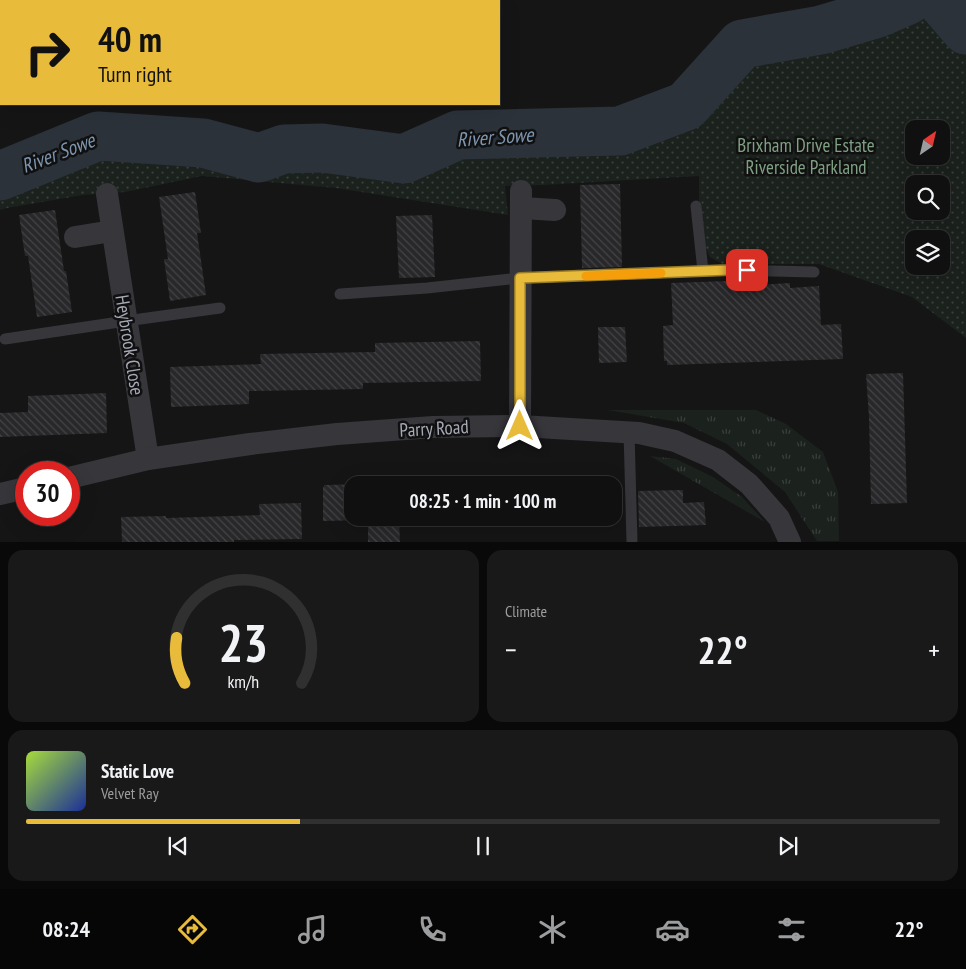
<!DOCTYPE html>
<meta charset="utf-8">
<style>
:root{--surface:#101010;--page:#191919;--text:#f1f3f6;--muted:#9c9d9f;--line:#303030;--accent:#e9bb3a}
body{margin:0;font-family:"PT Sans Narrow",sans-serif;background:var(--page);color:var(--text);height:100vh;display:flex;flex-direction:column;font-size:19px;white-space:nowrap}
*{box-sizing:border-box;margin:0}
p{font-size:16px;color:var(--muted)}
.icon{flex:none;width:28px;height:28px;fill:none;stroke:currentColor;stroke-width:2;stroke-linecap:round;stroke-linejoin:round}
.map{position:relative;height:542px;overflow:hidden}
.side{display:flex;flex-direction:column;gap:8px;padding:8px;background:#090909;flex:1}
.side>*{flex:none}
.guide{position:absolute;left:0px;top:0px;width:500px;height:105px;box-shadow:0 5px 20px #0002,0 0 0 1px var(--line);background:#e9bb3a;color:#111;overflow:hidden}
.needle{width:32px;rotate:34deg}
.tools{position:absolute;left:905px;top:120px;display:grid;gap:10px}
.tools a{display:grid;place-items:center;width:45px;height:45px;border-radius:10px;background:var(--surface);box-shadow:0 5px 20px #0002,0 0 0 1px var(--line);font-size:25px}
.speed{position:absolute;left:15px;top:461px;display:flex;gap:10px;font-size:25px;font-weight:700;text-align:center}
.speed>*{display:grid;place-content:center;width:65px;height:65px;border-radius:50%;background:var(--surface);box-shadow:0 5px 20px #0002,0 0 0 1px var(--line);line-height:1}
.speed .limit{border:8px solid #d22;background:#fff;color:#111}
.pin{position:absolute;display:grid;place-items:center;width:42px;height:42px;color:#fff;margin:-21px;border-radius:10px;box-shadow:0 2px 8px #0006}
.me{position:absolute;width:55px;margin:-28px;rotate:0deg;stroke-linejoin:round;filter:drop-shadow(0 0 4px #0008)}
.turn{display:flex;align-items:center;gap:18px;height:105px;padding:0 15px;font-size:22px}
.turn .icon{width:65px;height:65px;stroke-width:2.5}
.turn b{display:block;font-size:35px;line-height:42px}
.big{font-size:38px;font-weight:700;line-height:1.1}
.side .tile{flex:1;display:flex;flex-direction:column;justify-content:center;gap:8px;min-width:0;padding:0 18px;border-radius:15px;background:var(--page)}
.side .dial{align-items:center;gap:0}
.dial svg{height:130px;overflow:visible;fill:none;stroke:var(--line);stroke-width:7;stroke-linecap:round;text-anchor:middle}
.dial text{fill:var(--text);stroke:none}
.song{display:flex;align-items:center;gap:15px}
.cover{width:60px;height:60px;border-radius:8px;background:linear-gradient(135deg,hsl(80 70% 55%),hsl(230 70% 35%))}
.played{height:5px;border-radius:2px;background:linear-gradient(90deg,var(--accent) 30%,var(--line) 30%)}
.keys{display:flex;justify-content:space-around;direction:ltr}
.heat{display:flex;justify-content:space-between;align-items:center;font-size:28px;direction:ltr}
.side .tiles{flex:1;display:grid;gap:8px;grid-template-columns:1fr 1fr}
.tile:last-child{grid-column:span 2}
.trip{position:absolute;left:344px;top:476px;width:278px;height:50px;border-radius:15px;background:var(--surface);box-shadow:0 5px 20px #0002,0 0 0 1px var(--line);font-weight:700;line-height:50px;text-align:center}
.tab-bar{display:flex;height:80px;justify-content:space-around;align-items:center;background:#060606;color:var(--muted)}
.tab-bar .icon{width:35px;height:35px}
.tab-bar .selected{color:var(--accent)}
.tab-bar b{font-size:22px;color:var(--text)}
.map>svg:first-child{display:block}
.grass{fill:url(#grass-tufts)}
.park{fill:url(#park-dots);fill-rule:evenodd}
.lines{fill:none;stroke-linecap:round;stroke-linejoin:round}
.river{stroke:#2b323a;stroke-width:49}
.building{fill:url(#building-back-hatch)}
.service{stroke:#36363b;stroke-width:11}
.minor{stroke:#36363b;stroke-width:22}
.route-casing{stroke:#977a26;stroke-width:12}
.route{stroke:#e9bb3a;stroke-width:9}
.slow{stroke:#f59e0b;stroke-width:9}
.labels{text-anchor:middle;stroke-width:5;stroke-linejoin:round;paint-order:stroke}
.park-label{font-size:19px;fill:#7fa083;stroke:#101011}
.street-label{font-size:19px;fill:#a7aab6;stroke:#101011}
.water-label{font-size:20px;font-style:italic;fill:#7f96b0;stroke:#101011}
</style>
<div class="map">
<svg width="966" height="542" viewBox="0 0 966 542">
<defs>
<pattern id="grass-tufts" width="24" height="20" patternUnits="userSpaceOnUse" patternTransform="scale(1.25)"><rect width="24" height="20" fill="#1b211c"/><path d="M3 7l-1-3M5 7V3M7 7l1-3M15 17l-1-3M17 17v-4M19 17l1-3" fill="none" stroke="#393f3b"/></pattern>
<pattern id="park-dots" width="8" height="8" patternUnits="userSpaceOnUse" patternTransform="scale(1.25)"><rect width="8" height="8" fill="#1b211c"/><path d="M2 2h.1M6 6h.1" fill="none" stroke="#393f3b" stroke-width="1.8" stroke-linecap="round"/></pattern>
<pattern id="building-back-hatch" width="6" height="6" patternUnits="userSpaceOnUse" patternTransform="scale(1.25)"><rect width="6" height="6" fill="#28282a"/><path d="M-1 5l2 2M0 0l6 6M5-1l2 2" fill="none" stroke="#444447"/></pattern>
</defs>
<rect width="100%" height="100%" fill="#151516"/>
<g class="grass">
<polygon points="608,410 756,410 786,424 823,452 838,492 839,541 817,541 785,492 727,444 684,423"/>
<polygon points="650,456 676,459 713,477 742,497 765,522"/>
</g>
<path class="park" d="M922 3 936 9 966 47V338L912 297 819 264H722L710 257 699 234V176L543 185 505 186 508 215 336 188 202 176 125 192 83 195 7 208 0 210V182L77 152 102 146 175 152 210 157 230 163 266 169 296 157 318 156 345 164H406L460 144 483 142 523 147 639 141 680 127 695 114 730 70 749 55 845 41 869 27ZM914 129H941V156H914ZM914 184H941V211H914ZM914 239H941V266H914Z"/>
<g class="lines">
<g class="river">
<polyline points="939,0 941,1 966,30"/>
<polyline points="0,176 98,136 203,143 259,158 284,149 322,148 404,159 458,135 620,131 686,106 742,44 821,30 878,13 908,0"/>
</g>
</g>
<g class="building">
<polygon points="620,184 622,267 582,268 580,185"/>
<polygon points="195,192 201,233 197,233 206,295 170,301 164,259 168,259 159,197"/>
<polygon points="55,210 64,271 66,271 72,312 37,317 28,256 25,256 19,215"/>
<polygon points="432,215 435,277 399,278 396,216"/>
<polygon points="728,281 728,287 790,283 790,288 819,286 821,325 841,324 843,359 667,365 667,361 664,361 663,326 673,325 671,283"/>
<polygon points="598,327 625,327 627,362 599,363"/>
<polygon points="480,341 481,381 363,383 363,389 249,391 249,404 171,407 170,367 261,364 260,354 375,352 375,343"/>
<polygon points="903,373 907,503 871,504 869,417 866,374"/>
<polygon points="106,393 107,433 0,437 0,413 28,412 28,396"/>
<polygon points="369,484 352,485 352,518 439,518 439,520 399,521 400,542 368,542 368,520 323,521 323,487 324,487 324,485"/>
<polygon points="683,490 683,503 704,502 706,525 639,527 638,491"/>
<polygon points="301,503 302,539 234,540 234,542 122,542 121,517 166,516 166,518 260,515 259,504"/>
</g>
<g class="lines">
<g class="service">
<polyline points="696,206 703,271"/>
<polyline points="340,294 427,288 520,278 730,270 814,272"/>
<polyline points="5,339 126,321 220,308"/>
<polyline points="629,432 632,542"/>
</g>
<g class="minor">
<polyline points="107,194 148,459"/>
<polyline points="522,208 555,210"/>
<polyline points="75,237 112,231"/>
<polyline points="520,426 521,191"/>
<polyline points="69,478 148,459 250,444 337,434 433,427 520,426 639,433 675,441 718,460 749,484 779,518 790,542"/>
<polyline points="0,494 26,488"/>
</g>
</g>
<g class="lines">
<g class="route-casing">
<polyline id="route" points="520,426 520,278 730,270 747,270"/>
</g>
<use href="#route" class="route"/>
<polyline class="slow" points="586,276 661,273"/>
</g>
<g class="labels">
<g class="park-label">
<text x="806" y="152">Brixham Drive Estate<tspan x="806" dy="22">Riverside Parkland</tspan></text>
</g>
<g class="street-label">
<text transform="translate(130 345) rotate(81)" y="7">Heybrook Close</text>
<text transform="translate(434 428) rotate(-3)" y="7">Parry Road</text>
</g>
<g class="water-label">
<text transform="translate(495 137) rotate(-4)" y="7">River Sowe</text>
<text transform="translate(58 153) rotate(-21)" y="7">River Sowe</text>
</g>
</g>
</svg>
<div class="tools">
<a><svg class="needle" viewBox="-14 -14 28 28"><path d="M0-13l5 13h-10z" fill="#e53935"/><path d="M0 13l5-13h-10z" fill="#9c9d9f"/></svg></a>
<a><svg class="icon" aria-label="search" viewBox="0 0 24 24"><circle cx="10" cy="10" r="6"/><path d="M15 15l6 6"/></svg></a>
<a><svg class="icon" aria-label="layers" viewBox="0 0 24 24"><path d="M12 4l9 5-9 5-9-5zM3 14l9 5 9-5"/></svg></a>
</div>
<div class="speed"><div class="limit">30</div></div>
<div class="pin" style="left:747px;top:270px;background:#d93025"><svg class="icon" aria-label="arrive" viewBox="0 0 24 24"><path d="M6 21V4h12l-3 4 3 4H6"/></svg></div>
<svg class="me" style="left:520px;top:426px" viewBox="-20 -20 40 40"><path d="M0-17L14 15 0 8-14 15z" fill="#e9bb3a" stroke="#fff" stroke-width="4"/></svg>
<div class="trip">08:25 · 1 min · 100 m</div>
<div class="guide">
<div class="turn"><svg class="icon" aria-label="right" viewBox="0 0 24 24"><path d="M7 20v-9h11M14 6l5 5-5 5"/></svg><div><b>40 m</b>Turn right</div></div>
</div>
</div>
<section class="side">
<div class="tiles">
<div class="tile dial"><svg viewBox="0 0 100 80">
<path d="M14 69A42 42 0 1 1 86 69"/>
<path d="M14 69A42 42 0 0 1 9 41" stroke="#e9bb3a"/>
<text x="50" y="56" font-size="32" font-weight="700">23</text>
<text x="50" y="72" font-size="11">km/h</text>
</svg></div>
<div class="tile"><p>Climate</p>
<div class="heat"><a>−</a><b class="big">22°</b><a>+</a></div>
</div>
<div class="tile">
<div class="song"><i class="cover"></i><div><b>Static Love</b><p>Velvet Ray</p></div></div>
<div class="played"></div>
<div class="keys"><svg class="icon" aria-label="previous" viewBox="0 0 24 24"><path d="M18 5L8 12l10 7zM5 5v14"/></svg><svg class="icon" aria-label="pause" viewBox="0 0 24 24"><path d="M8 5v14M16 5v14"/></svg><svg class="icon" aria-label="next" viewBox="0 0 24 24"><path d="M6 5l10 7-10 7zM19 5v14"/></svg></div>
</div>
</div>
</section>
<nav class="tab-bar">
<b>08:24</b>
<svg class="icon selected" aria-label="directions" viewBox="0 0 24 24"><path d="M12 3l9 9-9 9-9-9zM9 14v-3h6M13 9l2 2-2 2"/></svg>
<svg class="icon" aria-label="music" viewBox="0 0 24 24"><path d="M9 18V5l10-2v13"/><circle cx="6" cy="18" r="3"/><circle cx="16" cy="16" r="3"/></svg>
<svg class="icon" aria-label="phone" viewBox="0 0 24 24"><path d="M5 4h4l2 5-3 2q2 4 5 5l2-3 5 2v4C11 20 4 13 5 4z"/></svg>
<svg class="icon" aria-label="climate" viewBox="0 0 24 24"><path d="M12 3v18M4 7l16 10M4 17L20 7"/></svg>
<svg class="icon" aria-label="car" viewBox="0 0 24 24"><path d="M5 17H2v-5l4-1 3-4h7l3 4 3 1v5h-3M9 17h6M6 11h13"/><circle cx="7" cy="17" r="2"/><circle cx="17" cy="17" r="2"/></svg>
<svg class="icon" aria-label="filters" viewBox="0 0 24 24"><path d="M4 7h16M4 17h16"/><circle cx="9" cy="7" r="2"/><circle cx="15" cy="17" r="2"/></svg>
<b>22°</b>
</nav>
